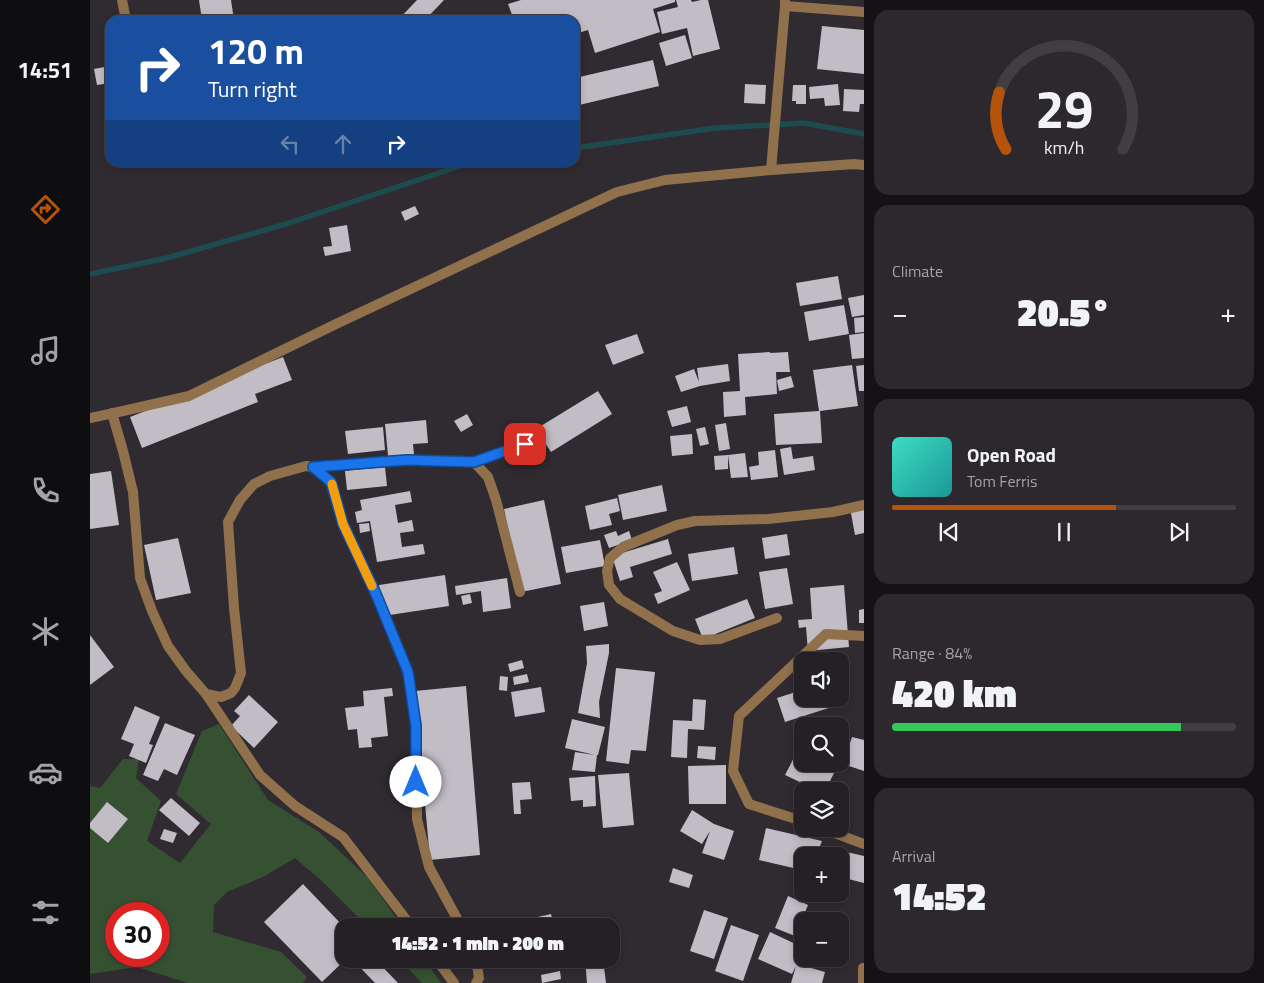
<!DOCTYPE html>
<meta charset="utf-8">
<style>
:root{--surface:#242025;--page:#2c282d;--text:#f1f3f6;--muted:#a3a3a7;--line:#413e42;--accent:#b45309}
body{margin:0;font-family:"Titillium Web",sans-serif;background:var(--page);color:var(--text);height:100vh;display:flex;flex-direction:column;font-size:19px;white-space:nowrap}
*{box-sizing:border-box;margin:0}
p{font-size:16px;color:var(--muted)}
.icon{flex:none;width:28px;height:28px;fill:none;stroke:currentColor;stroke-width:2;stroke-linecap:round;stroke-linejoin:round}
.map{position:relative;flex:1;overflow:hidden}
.details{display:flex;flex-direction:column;gap:10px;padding:10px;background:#141214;width:400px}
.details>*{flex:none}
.hud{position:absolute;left:15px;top:15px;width:475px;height:152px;border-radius:15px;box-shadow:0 2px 8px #0003,0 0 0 1px var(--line);background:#1a4fa0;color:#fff;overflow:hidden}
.fabs{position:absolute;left:704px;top:652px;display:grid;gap:10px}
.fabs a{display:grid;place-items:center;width:55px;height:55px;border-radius:10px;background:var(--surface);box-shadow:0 2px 8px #0003,0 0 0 1px var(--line);font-size:25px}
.speed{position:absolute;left:15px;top:902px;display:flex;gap:10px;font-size:25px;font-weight:700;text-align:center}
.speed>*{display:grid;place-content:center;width:65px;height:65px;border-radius:50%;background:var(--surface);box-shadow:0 2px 8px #0003,0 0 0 1px var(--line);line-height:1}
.speed .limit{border:8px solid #d22;background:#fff;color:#111}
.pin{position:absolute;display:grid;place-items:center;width:42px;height:42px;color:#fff;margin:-21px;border-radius:10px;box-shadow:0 2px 8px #0006}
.me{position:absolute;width:55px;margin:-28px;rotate:0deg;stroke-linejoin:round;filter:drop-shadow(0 0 4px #0008)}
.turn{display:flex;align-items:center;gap:18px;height:105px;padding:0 20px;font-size:22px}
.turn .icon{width:65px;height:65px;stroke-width:2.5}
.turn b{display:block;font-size:35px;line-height:42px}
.lanes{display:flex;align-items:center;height:48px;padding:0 20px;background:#0003;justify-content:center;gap:25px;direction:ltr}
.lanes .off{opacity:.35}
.big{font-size:38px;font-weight:800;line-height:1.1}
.details .tile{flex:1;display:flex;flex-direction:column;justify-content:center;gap:8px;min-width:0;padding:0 18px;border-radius:15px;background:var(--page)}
.details .dial{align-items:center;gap:0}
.dial svg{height:130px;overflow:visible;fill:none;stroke:var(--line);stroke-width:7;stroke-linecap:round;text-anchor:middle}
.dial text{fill:var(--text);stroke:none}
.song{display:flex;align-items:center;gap:15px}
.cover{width:60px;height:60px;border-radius:8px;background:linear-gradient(135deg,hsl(170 70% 55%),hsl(180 70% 35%))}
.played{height:5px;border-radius:2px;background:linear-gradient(90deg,var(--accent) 65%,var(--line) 65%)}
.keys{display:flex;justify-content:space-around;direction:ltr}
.heat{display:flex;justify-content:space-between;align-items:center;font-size:28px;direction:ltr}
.charge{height:8px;border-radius:4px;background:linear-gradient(90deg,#34c759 84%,var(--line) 0)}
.trip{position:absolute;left:245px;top:918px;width:285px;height:50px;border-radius:15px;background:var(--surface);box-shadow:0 2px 8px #0003,0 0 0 1px var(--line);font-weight:800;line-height:50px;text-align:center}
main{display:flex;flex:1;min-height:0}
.tab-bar{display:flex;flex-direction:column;width:90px;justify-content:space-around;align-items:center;background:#0e0d0f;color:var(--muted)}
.tab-bar .icon{width:35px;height:35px}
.tab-bar .selected{color:var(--accent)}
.tab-bar b{font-size:22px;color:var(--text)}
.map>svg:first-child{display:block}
.green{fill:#365132;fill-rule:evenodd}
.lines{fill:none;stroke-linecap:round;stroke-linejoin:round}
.stream{stroke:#1c4b50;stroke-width:5.5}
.building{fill:#c2bcc5}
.minor{stroke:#91714c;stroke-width:10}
.tertiary{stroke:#91714c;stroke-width:10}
.route-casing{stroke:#114b97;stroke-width:12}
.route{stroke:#1a73e8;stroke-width:9}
.slow{stroke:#f59e0b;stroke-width:9}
</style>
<main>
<nav class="tab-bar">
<b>14:51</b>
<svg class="icon selected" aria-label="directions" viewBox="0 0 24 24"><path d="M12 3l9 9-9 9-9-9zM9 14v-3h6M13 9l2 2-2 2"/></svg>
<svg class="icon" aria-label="music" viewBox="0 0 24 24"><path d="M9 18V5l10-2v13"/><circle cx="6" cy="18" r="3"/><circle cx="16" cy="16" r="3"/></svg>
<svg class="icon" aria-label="phone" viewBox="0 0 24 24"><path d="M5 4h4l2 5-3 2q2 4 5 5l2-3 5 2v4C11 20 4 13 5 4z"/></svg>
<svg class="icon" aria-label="climate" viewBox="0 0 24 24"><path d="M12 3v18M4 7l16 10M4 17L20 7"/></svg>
<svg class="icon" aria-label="car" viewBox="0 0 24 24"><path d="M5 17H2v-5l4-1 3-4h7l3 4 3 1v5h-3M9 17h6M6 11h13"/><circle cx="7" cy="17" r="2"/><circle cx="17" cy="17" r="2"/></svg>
<svg class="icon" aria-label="filters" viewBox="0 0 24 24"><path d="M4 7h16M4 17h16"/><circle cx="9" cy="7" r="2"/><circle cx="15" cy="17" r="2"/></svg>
</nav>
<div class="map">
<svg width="774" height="983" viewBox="0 0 774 983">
<rect width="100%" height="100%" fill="#302b31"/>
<g class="green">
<path d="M129 724 178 800 229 832 277 877 312 926H277L234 883 205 858 173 877 137 892 124 905 123 932 191 952 217 977 213 983H98L47 967 0 974V786L10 788 33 759H49L46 778 71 801 57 841 90 863 121 824 86 794 112 731ZM26 914H69V956H26Z"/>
<polygon points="309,959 334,959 351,983 332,983"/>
</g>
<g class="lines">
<g class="stream">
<polyline points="485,148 626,128 714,123 774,134"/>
<polyline points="0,274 77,258 196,224 382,162"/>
</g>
</g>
<g class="building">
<polygon points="109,0 141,0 144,20 112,20"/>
<polygon points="327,0 354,0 335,20 308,20"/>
<polygon points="431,0 585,0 585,2 563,9 570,32 505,53 498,30 485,34 485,20 468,20 466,15 452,20 424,20 418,4"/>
<polygon points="586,0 601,0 602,2 611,0 618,0 630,49 603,56 597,28 572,34 567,12 588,7"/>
<polygon points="732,26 774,30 774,74 727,69"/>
<polygon points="595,35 602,58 576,66 569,43"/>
<polygon points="563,60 569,86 485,106 485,78"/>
<polygon points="20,66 20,83 7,85 4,69"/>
<polygon points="655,84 676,85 675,104 654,103"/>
<polygon points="748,84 750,105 735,106 734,98 720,99 719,87"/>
<polygon points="703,85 716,85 716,104 706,104 706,101 702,101"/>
<polygon points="754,89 774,90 774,104 770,104 769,112 753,111"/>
<polygon points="325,206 329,214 315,221 311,212"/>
<polygon points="257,225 261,251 235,256 233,247 242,246 239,228"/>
<polygon points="748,276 752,299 710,306 706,283"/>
<polygon points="774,295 774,315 762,317 758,298"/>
<polygon points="754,305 759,334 719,341 714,312"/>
<polygon points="774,317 774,332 765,333 764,318"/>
<polygon points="774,333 774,358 762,359 759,335"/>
<polygon points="547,334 554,353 523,365 515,345"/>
<polygon points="680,352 680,353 698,352 700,372 686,372 687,394 655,397 656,415 634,417 633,392 650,391 648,354"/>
<polygon points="193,357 202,380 165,394 168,402 52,448 40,417"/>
<polygon points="638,364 640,381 610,386 591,392 585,376 604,369 609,382 607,368"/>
<polygon points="762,365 768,406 730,411 732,443 686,445 684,414 729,411 723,370"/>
<polygon points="774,365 774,391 769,391 766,366"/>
<polygon points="701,376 704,387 689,391 687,380"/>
<polygon points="508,391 522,414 461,452 446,429"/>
<polygon points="597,406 601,422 582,427 577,411"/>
<polygon points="377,414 383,425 371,432 364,421"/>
<polygon points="336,420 338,443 323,444 324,454 298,456 295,424"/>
<polygon points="636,423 640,449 629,451 625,425"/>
<polygon points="293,427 295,450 258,454 255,431"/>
<polygon points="615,427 619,444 610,446 606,429"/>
<polygon points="602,434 603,454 582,456 580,436"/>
<polygon points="701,447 703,459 723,456 725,470 694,475 690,449"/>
<polygon points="685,450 688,477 661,480 659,467 669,465 668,452"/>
<polygon points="655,453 658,477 641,478 638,455"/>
<polygon points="638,455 638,469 625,470 624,456"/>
<polygon points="295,467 297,486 257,490 255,471"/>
<polygon points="21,471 29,525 0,529 0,474"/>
<polygon points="572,485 577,511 533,520 528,495"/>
<polygon points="320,491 322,502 305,505 308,523 322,520 324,531 310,533 312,547 333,544 335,554 287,562 280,521 267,523 265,512 272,510 270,500"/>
<polygon points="527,498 530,511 519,514 522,525 500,530 495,506"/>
<polygon points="454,500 471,584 431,592 414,509"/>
<polygon points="774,506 774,533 765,535 760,508"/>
<polygon points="279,523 280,531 270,533 269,524"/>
<polygon points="526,531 528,536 539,531 542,540 519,548 514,535"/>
<polygon points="697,534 700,555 675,559 672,538"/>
<polygon points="88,538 101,593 66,600 54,545"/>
<polygon points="578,539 582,554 540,567 543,577 530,581 522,556"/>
<polygon points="510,540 515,566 476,573 471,547"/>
<polygon points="644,547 648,574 602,581 598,554"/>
<polygon points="587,562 600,590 568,604 564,594 572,591 563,572"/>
<polygon points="697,568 703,604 675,609 669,572"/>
<polygon points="355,575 359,606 293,616 289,585"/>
<polygon points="417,578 421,608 393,612 391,591 366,595 365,586"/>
<polygon points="754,585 759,647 718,651 716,627 709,628 708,620 722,619 720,588"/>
<polygon points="380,594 382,603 373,605 371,596"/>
<polygon points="657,599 665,618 613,639 605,619"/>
<polygon points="514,602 518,626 494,631 490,606"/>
<polygon points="774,609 774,623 769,623 769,610"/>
<polygon points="0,635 24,667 0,685"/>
<polygon points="519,644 519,653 509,702 510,718 488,713 497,663 496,646"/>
<polygon points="432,660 434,668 420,672 418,664"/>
<polygon points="526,668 565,672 556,751 541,750 539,764 516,761"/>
<polygon points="437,674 439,682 424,685 423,677"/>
<polygon points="410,676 418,677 417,691 409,690"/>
<polygon points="376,686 390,855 340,860 325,691"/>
<polygon points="451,687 455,712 425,717 421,692"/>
<polygon points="302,688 303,696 294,697 298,736 281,738 282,747 269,748 267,729 258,730 255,708 274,706 273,691"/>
<polygon points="712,690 712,699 747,699 748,705 695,722 687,698"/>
<polygon points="159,695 188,722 164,748 141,726 150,716 144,711"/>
<polygon points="603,699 616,700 614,730 598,729 597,758 581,757 583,720 602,721"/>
<polygon points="45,706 70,717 59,744 63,745 56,763 39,756 44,744 31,739"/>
<polygon points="482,719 515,727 508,755 507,755 505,772 482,770 485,752 505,755 475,748"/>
<polygon points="75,723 105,735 87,775 74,769 68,781 53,775"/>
<polygon points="762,737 774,740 774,771 753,764"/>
<polygon points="608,746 626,747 625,760 607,758"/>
<polygon points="708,750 712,752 712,764 736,764 746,769 735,791 729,791 695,775"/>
<polygon points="636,765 636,804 599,804 598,766"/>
<polygon points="539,773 544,825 513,828 508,775"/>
<polygon points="505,776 506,806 493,807 493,800 481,801 479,778"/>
<polygon points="440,782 442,799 430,800 431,814 424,814 422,783"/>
<polygon points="81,798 110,823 99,836 69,810"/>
<polygon points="17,802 38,819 18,843 0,828 0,823"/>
<polygon points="602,810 624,824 644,831 634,860 612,853 620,831 612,844 590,831"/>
<polygon points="676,828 732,841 730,846 774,856 774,883 750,877 750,856 712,856 712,870 669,860"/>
<polygon points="74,829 87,833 83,843 70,839"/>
<polygon points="583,868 603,875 599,888 579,882"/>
<polygon points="213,884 254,927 254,959 256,959 232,982 174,922"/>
<polygon points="698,896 718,905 705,936 685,928"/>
<polygon points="614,910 638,918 624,959 600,951"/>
<polygon points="461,914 464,926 445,926 443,918"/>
<polygon points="337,917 344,926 328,926 327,925"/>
<polygon points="641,925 669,935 653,981 625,971"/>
<polygon points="680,932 712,947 712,951 707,964 735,972 732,983 701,983 706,966 702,974 668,959"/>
<polygon points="262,959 285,959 308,983 285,983"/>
<polygon points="495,959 513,959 516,983 497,983"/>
<polygon points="470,971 471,979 452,983 451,975"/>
</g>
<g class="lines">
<g class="minor">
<polyline points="32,0 36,20"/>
<polyline points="695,1 695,6 774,12"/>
<polyline points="681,170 695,6"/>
<polyline points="22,413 33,451 43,492 50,578 62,611 78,646 96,671 116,694 131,697 141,693 145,688 151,673 144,608 138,522 150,500 164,484 180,476 216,466 223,467 241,482 253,524 286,595 318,672 326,726 327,819 339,867 371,926"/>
<polyline points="384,462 398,477 406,500 430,592"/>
<polyline points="223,467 317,460 384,462 435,444"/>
<polyline points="687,618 630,639 610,640 583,631 530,599 519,585 517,571 520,558 533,547 587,525 605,521 678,519 743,512 774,505"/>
<polyline points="116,694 170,775 205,806 253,837 321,926"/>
<polyline points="712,821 659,804 643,771 649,716 736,634 774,636"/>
<polyline points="734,829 774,844"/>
<polyline points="346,959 364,983"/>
<polyline points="386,959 389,978 386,983"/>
<polyline points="773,983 773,968"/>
</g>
<polyline class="tertiary" points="0,418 33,411 99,396 246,324 527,192 575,180 681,170 764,164 774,165"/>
</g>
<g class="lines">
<g class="route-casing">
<polyline id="route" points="326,782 326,726 318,672 286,594 253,524 241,482 223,467 317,460 384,462 435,444"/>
</g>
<use href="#route" class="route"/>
<polyline class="slow" points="242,484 253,524 282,586"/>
</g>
</svg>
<div class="fabs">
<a><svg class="icon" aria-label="sound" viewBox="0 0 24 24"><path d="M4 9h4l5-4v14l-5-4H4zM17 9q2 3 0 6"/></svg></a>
<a><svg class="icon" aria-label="search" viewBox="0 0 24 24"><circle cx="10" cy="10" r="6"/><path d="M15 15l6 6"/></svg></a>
<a><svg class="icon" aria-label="layers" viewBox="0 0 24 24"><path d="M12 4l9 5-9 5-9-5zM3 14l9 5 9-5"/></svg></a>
<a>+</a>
<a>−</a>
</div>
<div class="speed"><div class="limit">30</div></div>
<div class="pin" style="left:435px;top:444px;background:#d93025"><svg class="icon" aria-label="arrive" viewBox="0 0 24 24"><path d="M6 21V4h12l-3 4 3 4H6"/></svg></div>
<svg class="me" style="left:326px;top:782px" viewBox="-20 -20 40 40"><circle r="19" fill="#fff"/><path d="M0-13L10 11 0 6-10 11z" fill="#1a73e8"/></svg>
<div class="trip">14:52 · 1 min · 200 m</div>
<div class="hud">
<div class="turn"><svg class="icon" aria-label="right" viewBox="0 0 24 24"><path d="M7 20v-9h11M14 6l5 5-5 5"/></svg><div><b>120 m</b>Turn right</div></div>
<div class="lanes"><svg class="icon off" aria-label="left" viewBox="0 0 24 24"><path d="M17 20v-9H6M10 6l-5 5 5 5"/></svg><svg class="icon off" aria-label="ahead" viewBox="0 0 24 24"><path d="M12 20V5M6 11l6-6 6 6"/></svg><svg class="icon" aria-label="right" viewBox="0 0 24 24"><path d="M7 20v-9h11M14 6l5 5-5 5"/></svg></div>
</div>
</div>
<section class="details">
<div class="tile dial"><svg viewBox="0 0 100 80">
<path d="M14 69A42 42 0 1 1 86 69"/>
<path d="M14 69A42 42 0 0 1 10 34" stroke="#b45309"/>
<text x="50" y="56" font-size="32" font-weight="700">29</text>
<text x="50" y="72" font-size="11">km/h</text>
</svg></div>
<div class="tile"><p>Climate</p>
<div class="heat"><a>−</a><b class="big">20.5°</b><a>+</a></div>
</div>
<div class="tile">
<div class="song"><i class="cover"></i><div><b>Open Road</b><p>Tom Ferris</p></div></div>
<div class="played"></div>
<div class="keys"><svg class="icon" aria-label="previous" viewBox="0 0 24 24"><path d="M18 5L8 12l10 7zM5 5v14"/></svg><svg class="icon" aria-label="pause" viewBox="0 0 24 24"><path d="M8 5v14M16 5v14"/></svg><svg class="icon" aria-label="next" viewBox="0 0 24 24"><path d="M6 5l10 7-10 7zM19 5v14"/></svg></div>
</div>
<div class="tile"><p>Range · 84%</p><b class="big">420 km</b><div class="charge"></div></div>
<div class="tile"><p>Arrival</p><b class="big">14:52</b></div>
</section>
</main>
